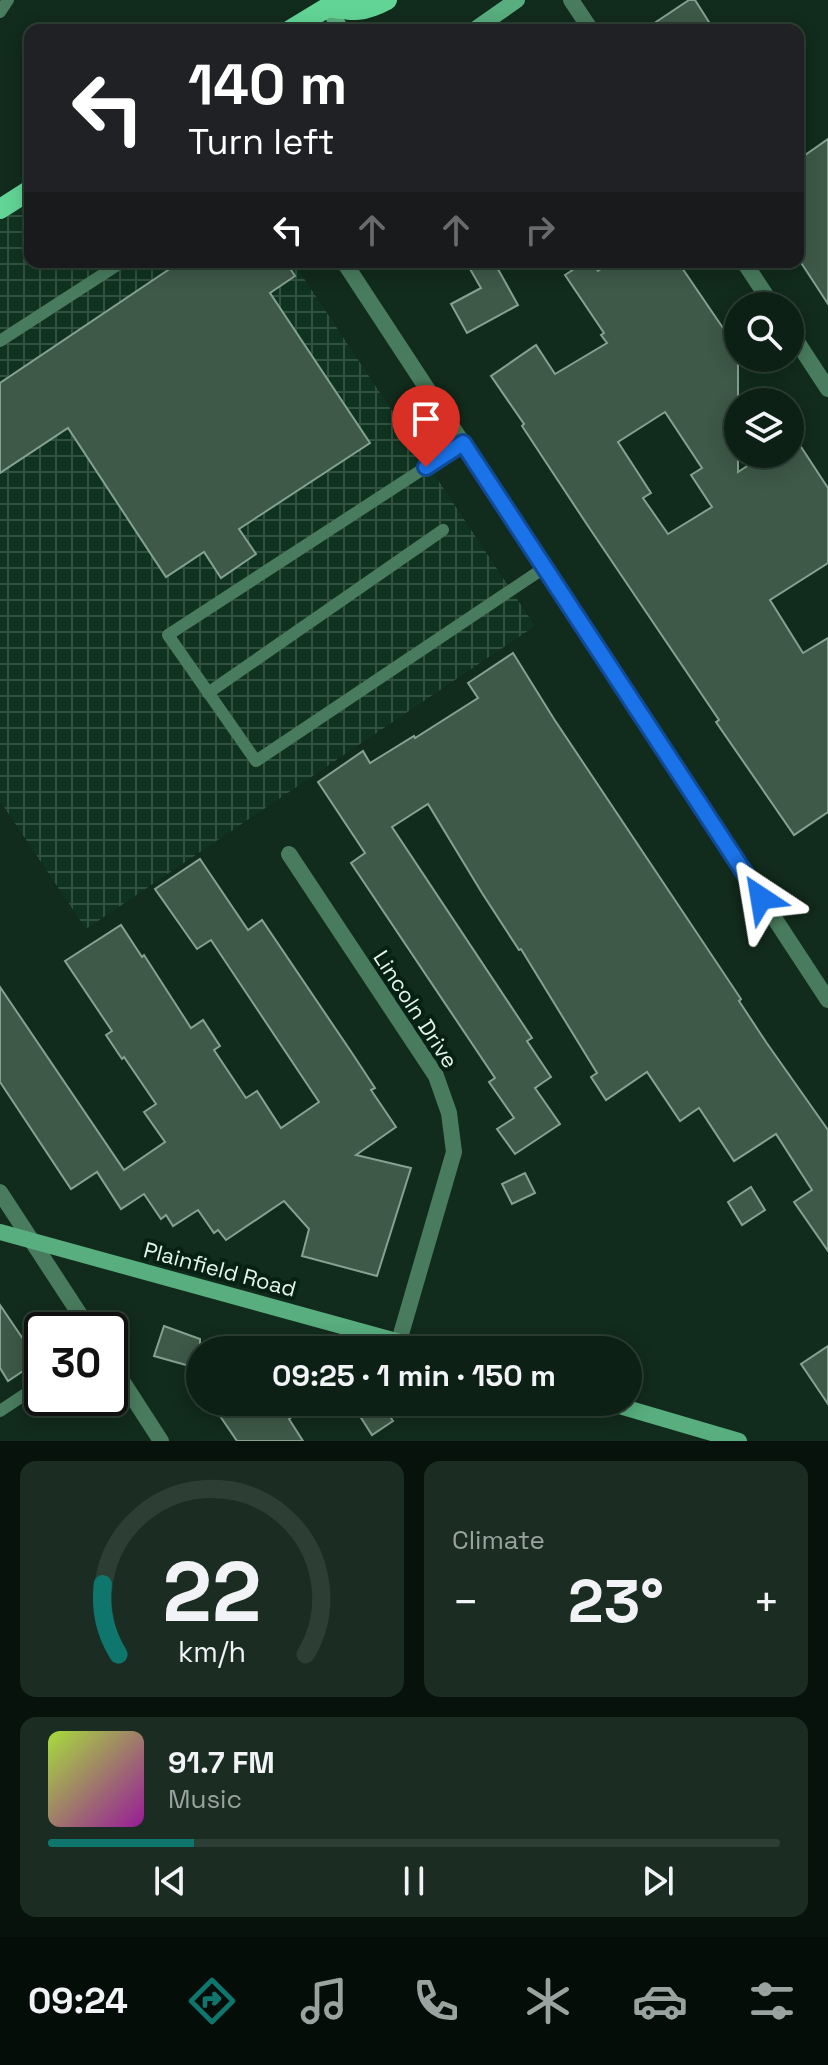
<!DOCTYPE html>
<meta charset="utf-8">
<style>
:root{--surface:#0d2015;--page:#1b2d22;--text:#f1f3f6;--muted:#9aa3a0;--line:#2d3e34;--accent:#0f766e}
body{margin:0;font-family:"Space Grotesk",sans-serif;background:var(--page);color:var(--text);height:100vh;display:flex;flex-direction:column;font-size:30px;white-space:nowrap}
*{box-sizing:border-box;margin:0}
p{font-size:26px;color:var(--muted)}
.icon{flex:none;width:44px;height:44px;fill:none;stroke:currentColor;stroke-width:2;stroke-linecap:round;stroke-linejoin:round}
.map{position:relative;height:1441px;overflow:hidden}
.side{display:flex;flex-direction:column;gap:20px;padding:20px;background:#07120c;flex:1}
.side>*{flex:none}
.guide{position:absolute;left:24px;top:24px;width:780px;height:244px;border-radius:16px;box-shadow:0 4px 20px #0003,0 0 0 2px var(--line);background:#202124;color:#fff;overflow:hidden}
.fabs{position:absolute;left:724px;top:292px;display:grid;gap:16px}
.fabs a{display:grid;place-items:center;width:80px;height:80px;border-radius:50%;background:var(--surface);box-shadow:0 4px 20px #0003,0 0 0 2px var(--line);font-size:40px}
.speed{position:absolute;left:24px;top:1312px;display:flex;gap:16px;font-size:40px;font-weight:700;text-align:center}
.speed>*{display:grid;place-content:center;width:104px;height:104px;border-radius:50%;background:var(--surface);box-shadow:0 4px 20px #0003,0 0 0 2px var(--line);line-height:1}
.speed .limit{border:4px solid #111;border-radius:12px;background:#fff;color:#111}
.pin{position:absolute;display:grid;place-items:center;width:68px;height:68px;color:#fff;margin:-82px -34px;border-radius:50% 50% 50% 0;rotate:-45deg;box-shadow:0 0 8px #0007}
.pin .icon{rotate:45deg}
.me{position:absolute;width:88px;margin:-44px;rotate:327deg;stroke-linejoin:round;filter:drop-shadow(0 0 6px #0008)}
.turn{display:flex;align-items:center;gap:28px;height:168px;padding:0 32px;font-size:36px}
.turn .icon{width:104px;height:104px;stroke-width:2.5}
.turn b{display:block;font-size:56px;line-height:68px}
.lanes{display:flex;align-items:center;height:76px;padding:0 32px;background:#0003;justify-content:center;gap:40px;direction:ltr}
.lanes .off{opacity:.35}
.big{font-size:60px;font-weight:700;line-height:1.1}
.side .tile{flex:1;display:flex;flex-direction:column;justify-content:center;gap:12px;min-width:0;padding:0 28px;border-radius:16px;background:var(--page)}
.side .dial{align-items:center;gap:0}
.dial svg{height:208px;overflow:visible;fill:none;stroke:var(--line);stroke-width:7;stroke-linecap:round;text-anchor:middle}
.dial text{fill:var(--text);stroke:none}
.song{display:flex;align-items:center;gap:24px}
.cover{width:96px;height:96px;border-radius:12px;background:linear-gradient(135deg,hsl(80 70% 55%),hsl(300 70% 35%))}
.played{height:8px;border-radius:4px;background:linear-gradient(90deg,var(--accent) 20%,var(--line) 20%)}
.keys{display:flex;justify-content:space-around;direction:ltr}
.heat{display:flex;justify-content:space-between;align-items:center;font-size:44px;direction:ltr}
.side .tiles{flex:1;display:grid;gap:20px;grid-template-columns:1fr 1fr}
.tile:last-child{grid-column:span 2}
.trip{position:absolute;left:186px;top:1336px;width:456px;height:80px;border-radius:40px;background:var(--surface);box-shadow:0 4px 20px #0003,0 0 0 2px var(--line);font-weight:700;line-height:80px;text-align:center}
.dock{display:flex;height:128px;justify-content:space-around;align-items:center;background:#050d08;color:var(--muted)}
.dock .icon{width:56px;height:56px}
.dock .selected{color:var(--accent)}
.dock b{font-size:36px;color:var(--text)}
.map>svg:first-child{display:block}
.industrial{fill:url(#industrial-grid)}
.building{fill:#3e5948;stroke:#84a28f;stroke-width:2;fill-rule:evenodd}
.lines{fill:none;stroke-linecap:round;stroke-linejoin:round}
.lane{stroke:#497c5e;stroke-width:12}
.street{stroke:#497c5e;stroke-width:16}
.secondary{stroke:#58ae7e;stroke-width:16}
.primary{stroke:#62d596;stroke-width:20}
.route-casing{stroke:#114b97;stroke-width:20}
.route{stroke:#1a73e8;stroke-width:14}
.labels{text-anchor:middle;stroke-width:8;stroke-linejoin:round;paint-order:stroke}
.street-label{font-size:22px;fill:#e4f4ea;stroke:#062113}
</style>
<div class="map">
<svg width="828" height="1441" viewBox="0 0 828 1441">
<defs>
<pattern id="industrial-grid" width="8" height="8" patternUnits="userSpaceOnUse" patternTransform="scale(2)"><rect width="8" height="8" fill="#103320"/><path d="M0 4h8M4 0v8" fill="none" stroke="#335141"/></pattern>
</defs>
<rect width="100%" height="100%" fill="#112b1c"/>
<polygon class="industrial" points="30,202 30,262 293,262 535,626 86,929 0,801 0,220"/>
<g class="building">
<polygon points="689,0 695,0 714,30 644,30"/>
<polygon points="828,139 828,304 798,258 798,160"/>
<polygon points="180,262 286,262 295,276 270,293 370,443 239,529 256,554 221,578 204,552 166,577 68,428 0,473 0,383"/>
<polygon points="466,262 494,262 518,305 467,333 451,304 481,288"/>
<path d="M585 262H591L598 271 611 262H678L738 350V472L766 454H790V430L828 488V563L770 600 803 653 828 638V812L794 835 716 722 719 720 588 526 522 426 524 424 491 376 536 345 555 374 607 343 601 335 604 333 565 275ZM665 412 702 468 691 475 712 507 668 534 643 498 651 493 618 442Z"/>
<polygon points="513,653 554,719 741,999 739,1001 766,1042 828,1130 828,1251 794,1202 812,1190 776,1134 734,1161 699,1108 680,1121 647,1072 606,1100 591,1077 597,1073 521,949 519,950 482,893 428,804 392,827 532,1038 527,1041 551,1077 535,1088 560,1124 515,1154 497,1129 514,1118 489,1082 495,1078 351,863 365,853 318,782 363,751 370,763 414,736 415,738 478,698 468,683"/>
<polygon points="200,859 248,930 262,920 352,1053 375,1088 371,1090 396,1127 356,1155 411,1168 377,1276 302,1256 309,1229 284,1201 226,1240 218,1230 214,1233 198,1210 173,1226 166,1215 161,1219 144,1194 121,1209 97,1172 71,1189 0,1082 0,987 124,1170 165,1142 144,1112 156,1104 124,1057 122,1059 106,1035 112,1031 65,961 121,925 142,957 144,955 191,1028 203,1020 220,1046 214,1050 246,1098 257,1091 281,1128 319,1102 211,940 197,949 155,889"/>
<polygon points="525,1173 535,1193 512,1204 502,1184"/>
<polygon points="751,1187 765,1210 742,1225 728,1202"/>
<polygon points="0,1305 38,1361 8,1381 0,1368"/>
<polygon points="164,1326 200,1339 200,1369 154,1356"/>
<polygon points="828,1346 828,1404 801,1364"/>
<polygon points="235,1402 314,1402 289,1419 303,1441 237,1441 218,1413"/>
<polygon points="351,1402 380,1402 393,1421 372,1435"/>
</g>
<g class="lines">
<g class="lane">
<polyline points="0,12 8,0"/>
<polyline points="0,341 122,262"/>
<polyline points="463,443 168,635 256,761 544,568"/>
<polyline points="208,693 443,530"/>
<polyline points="0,1411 42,1383"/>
</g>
<g class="street">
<polyline points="571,0 591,30"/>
<polyline points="344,262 828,1000"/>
<polyline points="744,262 773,306"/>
<polyline points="790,331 828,389"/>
<polyline points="289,854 436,1076 449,1113 454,1152 399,1341"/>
<polyline points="0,1192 90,1330"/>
<polyline points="110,1362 161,1441"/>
</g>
<g class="secondary">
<polyline points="328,7 341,30"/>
<polyline points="474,30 517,0"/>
<polyline points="0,1232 429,1350"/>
<polyline points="606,1402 739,1441"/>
</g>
<g class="primary">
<path d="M290 30 328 7C353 11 363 13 387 0"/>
<polyline points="0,209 30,190"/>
</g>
</g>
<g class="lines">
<g class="route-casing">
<polyline id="route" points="426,467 463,443 761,898"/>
</g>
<use href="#route" class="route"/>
</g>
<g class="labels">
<g class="street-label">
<text transform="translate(416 1009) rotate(57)" y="8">Lincoln Drive</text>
<text transform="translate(220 1269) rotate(15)" y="8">Plainfield Road</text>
</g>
</g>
</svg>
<div class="fabs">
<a><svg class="icon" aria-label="search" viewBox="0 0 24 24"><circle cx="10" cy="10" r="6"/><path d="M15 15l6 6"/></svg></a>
<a><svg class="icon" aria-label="layers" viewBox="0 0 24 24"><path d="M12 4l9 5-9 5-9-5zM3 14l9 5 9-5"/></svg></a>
</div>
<div class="speed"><div class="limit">30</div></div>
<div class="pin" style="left:426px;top:467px;background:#d93025"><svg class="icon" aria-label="arrive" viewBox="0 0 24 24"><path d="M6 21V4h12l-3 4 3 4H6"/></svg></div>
<svg class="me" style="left:761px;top:898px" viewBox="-20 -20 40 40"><path d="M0-17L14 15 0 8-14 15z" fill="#1a73e8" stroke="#fff" stroke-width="4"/></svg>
<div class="trip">09:25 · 1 min · 150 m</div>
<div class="guide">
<div class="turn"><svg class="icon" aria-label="left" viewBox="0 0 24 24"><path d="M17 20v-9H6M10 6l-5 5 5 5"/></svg><div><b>140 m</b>Turn left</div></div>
<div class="lanes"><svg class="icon" aria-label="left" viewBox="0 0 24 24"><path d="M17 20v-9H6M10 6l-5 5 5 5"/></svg><svg class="icon off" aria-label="ahead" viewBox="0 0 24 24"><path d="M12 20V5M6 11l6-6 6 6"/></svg><svg class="icon off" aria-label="ahead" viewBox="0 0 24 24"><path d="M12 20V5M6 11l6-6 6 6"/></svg><svg class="icon off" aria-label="right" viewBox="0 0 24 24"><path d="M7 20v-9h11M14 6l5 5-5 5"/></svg></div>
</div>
</div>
<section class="side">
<div class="tiles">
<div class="tile dial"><svg viewBox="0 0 100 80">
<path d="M14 69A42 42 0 1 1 86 69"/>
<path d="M14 69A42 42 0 0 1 8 42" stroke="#0f766e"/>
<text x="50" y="56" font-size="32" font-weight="700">22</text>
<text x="50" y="72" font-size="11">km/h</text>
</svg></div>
<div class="tile"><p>Climate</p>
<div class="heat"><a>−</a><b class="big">23°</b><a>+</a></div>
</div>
<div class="tile">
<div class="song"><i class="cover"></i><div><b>91.7 FM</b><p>Music</p></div></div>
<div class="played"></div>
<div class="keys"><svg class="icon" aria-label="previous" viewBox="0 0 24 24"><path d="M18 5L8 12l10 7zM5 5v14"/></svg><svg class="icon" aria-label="pause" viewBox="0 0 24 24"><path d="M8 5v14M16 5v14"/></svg><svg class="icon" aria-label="next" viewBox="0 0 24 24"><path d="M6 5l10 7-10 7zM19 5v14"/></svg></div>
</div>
</div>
</section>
<nav class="dock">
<b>09:24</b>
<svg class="icon selected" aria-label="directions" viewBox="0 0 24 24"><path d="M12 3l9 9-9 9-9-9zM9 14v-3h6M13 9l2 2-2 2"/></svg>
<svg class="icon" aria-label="music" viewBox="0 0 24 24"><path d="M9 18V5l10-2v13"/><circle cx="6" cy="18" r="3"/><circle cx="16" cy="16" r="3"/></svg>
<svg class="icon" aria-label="phone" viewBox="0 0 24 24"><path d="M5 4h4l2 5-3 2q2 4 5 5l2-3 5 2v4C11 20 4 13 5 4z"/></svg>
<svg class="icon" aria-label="climate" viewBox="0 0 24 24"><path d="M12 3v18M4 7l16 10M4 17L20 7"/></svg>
<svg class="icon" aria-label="car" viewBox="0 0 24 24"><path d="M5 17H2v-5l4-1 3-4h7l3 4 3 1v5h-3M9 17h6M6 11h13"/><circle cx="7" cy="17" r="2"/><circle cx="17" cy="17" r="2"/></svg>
<svg class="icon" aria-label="filters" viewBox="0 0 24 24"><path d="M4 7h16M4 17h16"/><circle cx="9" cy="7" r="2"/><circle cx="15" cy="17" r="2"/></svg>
</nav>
